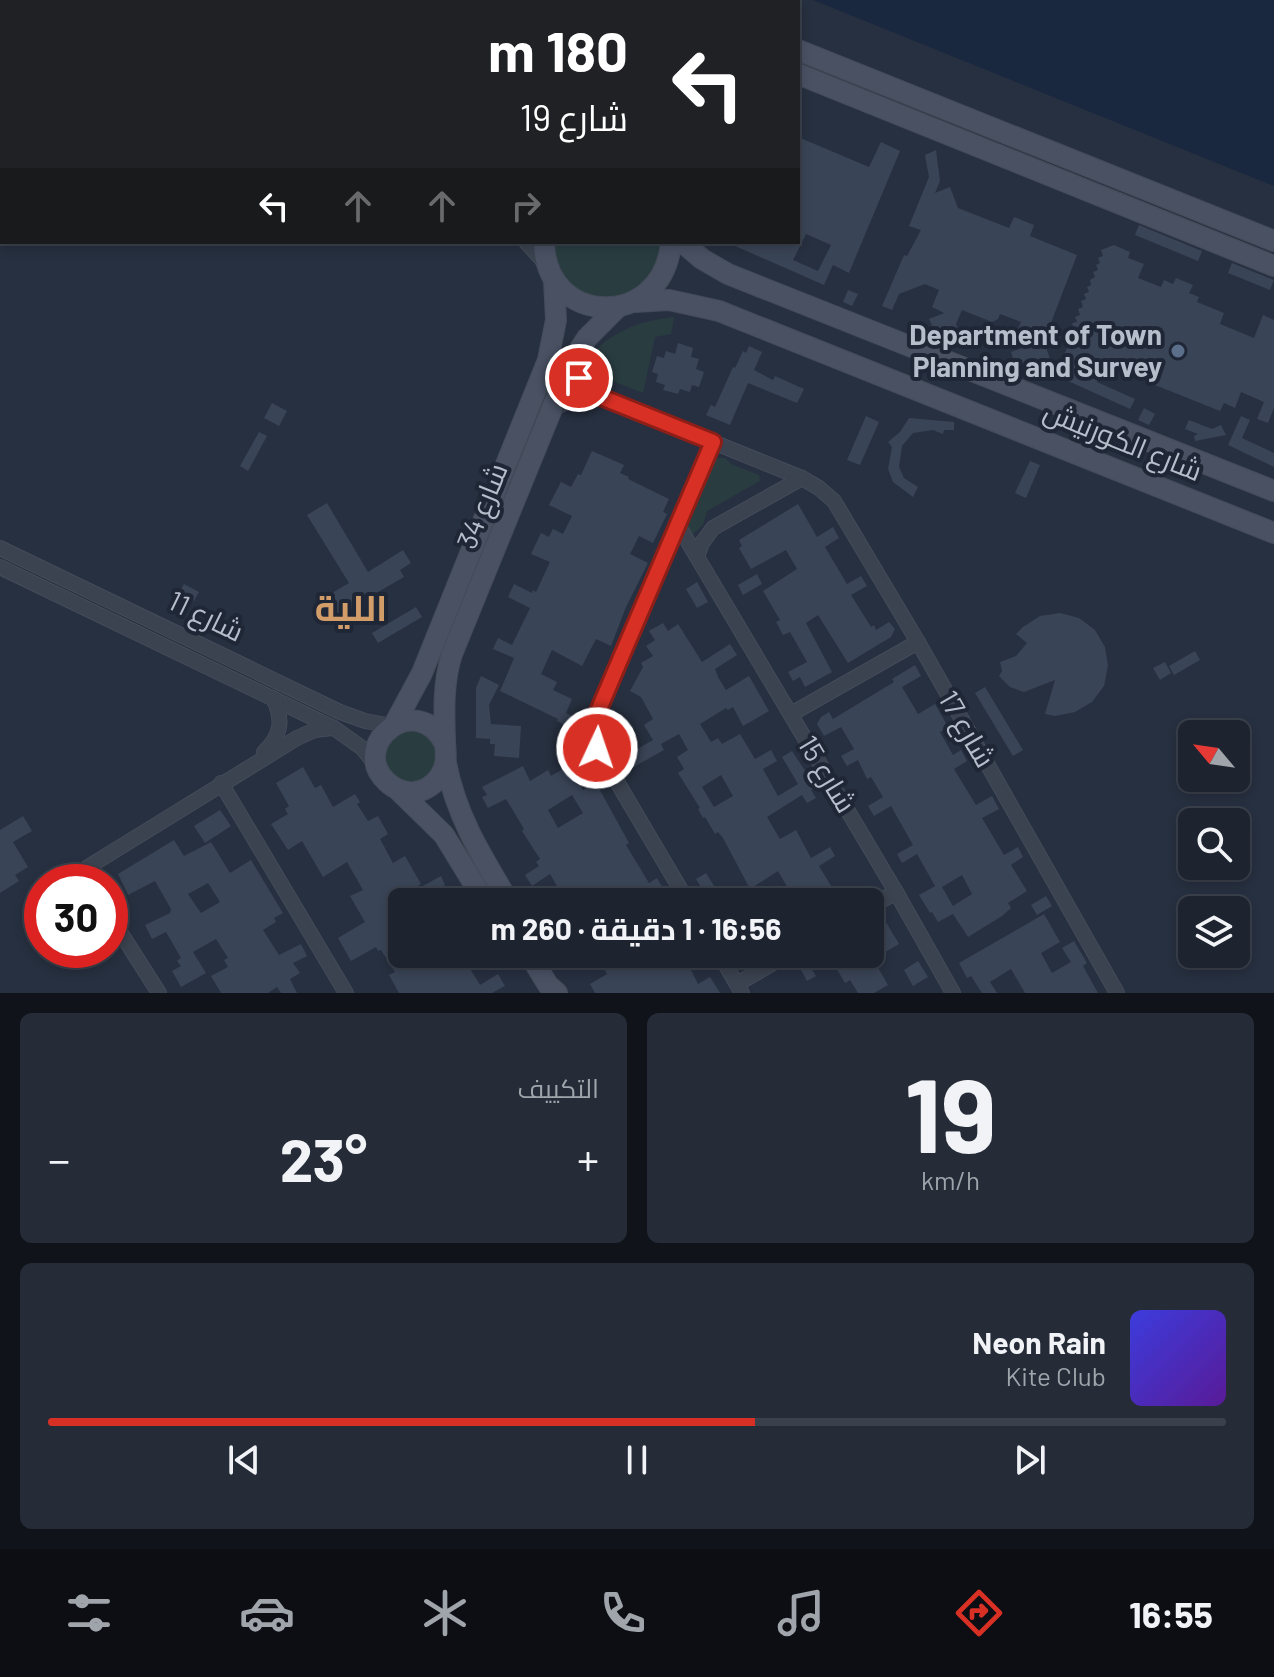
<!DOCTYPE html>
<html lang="ar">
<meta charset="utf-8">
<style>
:root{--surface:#1d2430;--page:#252c38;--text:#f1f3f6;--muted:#a0a4ab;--line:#3b414c;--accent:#d93025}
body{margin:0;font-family:Barlow,Cairo,sans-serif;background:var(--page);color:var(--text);direction:rtl;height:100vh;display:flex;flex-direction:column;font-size:30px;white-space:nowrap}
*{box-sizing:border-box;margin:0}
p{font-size:26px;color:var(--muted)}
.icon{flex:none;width:44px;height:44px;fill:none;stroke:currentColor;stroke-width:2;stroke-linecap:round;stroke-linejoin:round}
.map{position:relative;height:993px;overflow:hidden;direction:ltr}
.panel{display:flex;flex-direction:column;gap:20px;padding:20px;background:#10141a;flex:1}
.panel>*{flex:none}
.banner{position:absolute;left:0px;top:0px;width:800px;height:244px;box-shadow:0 4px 12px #0003,0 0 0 2px var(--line);direction:rtl;background:#202124;color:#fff;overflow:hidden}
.needle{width:52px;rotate:299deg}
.controls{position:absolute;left:1178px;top:720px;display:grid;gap:16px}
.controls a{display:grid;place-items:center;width:72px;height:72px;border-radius:12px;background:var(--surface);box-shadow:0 4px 12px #0003,0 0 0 2px var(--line);font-size:40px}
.speed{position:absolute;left:24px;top:864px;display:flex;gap:16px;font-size:40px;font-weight:700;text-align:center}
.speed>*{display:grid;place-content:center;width:104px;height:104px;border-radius:50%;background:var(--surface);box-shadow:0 4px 12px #0003,0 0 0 2px var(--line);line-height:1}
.speed .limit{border:12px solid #d22;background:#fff;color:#111}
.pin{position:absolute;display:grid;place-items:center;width:68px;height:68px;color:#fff;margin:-34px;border:4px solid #fff;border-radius:50%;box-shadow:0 2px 8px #0007}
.me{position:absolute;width:88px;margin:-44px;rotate:3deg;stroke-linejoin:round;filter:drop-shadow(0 0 6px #0008)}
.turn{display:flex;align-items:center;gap:28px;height:168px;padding:0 40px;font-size:36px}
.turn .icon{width:104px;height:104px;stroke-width:2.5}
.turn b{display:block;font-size:56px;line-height:68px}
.lanes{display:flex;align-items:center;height:76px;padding:0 40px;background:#0003;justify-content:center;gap:40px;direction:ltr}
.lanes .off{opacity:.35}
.big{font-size:60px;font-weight:700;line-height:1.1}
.panel .card{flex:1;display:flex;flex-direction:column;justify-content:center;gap:12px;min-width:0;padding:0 28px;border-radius:12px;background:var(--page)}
.panel .dial{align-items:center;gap:0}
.dial b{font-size:104px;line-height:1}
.song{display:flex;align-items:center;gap:24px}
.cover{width:96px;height:96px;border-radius:12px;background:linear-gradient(135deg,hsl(240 70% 55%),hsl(270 70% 35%))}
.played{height:8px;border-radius:4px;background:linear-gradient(90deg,var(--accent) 60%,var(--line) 60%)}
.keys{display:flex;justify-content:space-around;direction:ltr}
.heat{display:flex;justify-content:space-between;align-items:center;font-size:44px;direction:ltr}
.panel .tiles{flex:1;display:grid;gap:20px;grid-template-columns:1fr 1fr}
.card:last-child{grid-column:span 2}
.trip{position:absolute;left:388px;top:888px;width:496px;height:80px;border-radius:12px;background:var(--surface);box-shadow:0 4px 12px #0003,0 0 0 2px var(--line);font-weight:700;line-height:80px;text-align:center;direction:rtl}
.menu{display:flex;height:128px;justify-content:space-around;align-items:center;background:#0c0e13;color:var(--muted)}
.menu .icon{width:56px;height:56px}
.menu .active{color:var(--accent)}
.menu b{font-size:36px;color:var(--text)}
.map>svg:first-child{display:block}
.green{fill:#293d41}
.water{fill:#19273f}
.building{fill:#394456;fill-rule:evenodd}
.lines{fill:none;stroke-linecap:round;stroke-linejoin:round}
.street-casing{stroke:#444b59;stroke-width:16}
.secondary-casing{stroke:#444b59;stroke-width:22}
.street{stroke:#3b4350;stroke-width:14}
.secondary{stroke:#495163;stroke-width:20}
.route-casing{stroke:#8d1f18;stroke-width:20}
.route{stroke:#d93025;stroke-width:14}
.service-dot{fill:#5c6f8a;stroke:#1f2736;stroke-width:3}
.labels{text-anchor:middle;stroke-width:8;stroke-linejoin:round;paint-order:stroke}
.poi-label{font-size:28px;font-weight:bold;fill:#b7becb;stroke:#1f2736;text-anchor:end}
.street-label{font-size:28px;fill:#b7becb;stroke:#1f2736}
.district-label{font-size:36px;font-weight:bold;fill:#d39d6a;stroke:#1f2736}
</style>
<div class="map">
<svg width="1274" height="993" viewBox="0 0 1274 993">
<rect width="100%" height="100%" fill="#273040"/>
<g class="green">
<polygon points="553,242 663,242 661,262 632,295 603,301 575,290 556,267"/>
<path d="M674 317 671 334 655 337 643 393 605 378 601 388 589 378 584 366C604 333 638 321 674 317Z"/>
<polygon points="718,458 725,458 731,464 759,475 760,481 707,511 703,525 692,535 685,522 688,510 694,507 709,474 706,468 710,462"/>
<circle cx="411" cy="756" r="26"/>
</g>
<polygon class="water" points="813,0 1274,0 1274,186"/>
<g class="building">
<path d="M798 137 869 167 881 142 900 151 849 273 833 265 824 285 726 242H798ZM806 234 831 245 818 271 793 260Z"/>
<polygon points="936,150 940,181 935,193 950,187 958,208 1009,228 1014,217 1034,225 1030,236 1077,255 1044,341 1048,343 1046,347 1052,365 1037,370 1035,366 1030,368 1028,363 1023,365 1020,359 1014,361 1011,352 1027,346 1013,339 1021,322 1000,314 998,319 992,322 962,310 956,324 958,330 948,334 946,329 940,331 938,326 933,328 929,319 944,313 932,307 939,290 925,284 899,294 892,310 882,306 904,255 907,256 921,230 909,226 929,177 925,155"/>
<polygon points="1139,225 1202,251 1198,261 1135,235"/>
<polygon points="1114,245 1130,252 1128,258 1144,264 1138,278 1161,287 1164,280 1173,284 1176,278 1193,285 1189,293 1199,297 1197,302 1224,313 1220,324 1254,338 1263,315 1274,320 1274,408 1268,423 1257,419 1264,402 1241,392 1235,408 1224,403 1220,411 1105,365 1097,382 1135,399 1130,409 1055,375 1072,337 1070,330 1074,329 1072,323 1077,322 1075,317 1080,315 1078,309 1083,307 1081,301 1086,299 1084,294 1089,292 1087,287 1091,285 1090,280 1095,277 1093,272 1098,270 1096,265 1100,263 1098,258 1103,256 1101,250"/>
<polygon points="1232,263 1274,280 1270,290 1228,273"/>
<polygon points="848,290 858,294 852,306 843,302"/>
<polygon points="678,343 693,348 691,357 699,359 696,369 704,372 699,387 692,385 690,392 680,389 678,394 663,390 665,385 656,382 658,374 652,372 657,356 664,358 666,351 675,354"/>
<polygon points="749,346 762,352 754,370 773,380 775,376 804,389 797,403 748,383 730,425 706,415 711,405 715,407 733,367 735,368 743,351 746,353"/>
<polygon points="272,403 287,411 279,426 264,418"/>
<polygon points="1144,408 1155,414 1149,425 1138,420"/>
<polygon points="866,416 879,422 860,465 847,460"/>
<polygon points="1241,416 1250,420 1242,438 1274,453 1274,467 1228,445"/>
<polygon points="909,418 954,422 954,430 944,430 943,434 933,430 913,433 902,446 899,467 904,478 918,487 913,497 893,482 888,469 892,447 888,442 900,432"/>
<polygon points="1189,420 1212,429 1221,425 1226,435 1195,441 1194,436 1198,434 1185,429"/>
<polygon points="259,432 267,436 248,471 240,466"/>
<polygon points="592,451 624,465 620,473 629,477 628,479 669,499 663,512 667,514 653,543 639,536 630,554 648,563 626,607 611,646 596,639 582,666 552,650 541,674 557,682 553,690 572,699 566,713 579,719 574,729 557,721 558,719 500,691 514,658 493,649 498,638 512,645 530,608 508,597 514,584 532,593 533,590 536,592 550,562 531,554 541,533 549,537 553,529 563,534 572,516 549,505 561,482 571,487 578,474 581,475"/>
<polygon points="1030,461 1040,465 1026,498 1015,493"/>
<polygon points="327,503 368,572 403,550 411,563 400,570 404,577 371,596 376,604 364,611 360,603 332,620 320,600 349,583 307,515"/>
<polygon points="798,504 817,537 833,527 839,538 825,547 847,584 861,576 867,586 851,595 871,627 874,625 876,630 889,622 895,629 891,637 848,663 818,615 806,623 832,672 805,687 800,677 793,681 788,672 807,662 790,632 783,635 776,622 780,620 763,591 797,569 786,550 751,569 739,548 742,546 739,540"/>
<polygon points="757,574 762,584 743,595 738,585"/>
<polygon points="697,582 708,602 697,608 686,589"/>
<polygon points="184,584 199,592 194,601 179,593"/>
<polygon points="416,607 422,617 378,643 372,633"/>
<polygon points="1060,613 1079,618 1095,630 1105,647 1108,666 1104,686 1092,702 1075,712 1055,716 1045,714 1055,680 1024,692 1010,687 999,676 1002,671 1000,662 1016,656 1027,643 1016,634 1023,627 1040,616"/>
<path d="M663 623 668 631 678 624 702 662 730 644 737 655 715 669 718 677 726 690 749 676 769 711 743 726 733 707 728 710 726 708 700 724 711 742 718 738 722 744 740 734 755 759 771 750 777 761 763 769 778 796 798 784 782 757 792 751 816 787 811 790 816 798 807 803 802 795 767 817 780 839 796 830 811 858 830 847 835 856 819 866 841 902H770L789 890 778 871 750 889 723 838 718 832 715 834 705 817 703 818 698 809 700 808 678 773 684 769 677 757 688 750 679 734 661 744 664 750 632 768 625 756 653 740 644 725 653 719 641 697 630 691 643 667 641 663 653 656 646 646 655 640 649 631ZM721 775 733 796 714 807 702 787Z"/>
<polygon points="1195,651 1200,660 1174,675 1169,666"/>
<polygon points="1165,662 1171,673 1160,680 1153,668"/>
<path d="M915 665 921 676 902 687 918 714 935 704 948 727 940 732 953 755 961 750 967 761 954 769 976 805 992 796 999 809 982 818 1004 855 1018 847 1023 857 1011 865 1027 891 1008 903 1011 908 1002 916 968 937 953 914 938 922 932 912 930 913 919 895 935 886 917 854 902 863 897 854 913 845 891 806 874 816 868 806 883 797 871 777 867 779 858 760 847 766 841 756 854 749 841 727 824 736 817 724 821 717 829 712 833 719 894 682 892 679ZM962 875 972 894 953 906 942 887Z"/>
<polygon points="481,676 499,685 489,705 491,724 521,726 519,758 494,756 495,744 490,744 490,739 476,738 476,688"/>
<polygon points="985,687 1023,750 1013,756 975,693"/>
<path d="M523 766 530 781 548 770 551 776 568 766 583 790 596 783 629 843 626 845 649 883 657 878 664 890 651 897 654 902H566L550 874 532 886 525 875 539 866 536 862 540 859 522 831 524 829 506 799 488 808 482 797 487 795 482 787ZM572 795 583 813 558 828 548 810Z"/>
<polygon points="303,767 315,788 321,785 333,807 355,794 360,802 357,804 368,821 378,816 388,834 380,839 393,863 405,856 421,884 394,900 402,914 402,954 442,954 450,967 464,959 480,985 498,974 505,986 492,993 399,993 389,975 395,972 381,950 378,951 376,947 351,961 338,938 365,922 350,896 363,890 347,862 323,877 302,841 288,850 271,824 288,814 285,809 289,806 276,783"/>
<polygon points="220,810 231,826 205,843 194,826"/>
<polygon points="23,816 32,831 13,842 28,867 15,875 19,881 0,893 0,830"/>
<path d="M174 840 184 856 211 842 230 873 251 860 283 913 274 918 276 922 263 930 279 955 301 944 307 956 293 963 300 973 290 979 297 993H281L277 987 268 993H221L211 976 228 967 224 960 228 958 216 939 193 952 206 973 181 987 172 971 181 966 177 961 181 958 166 932 152 939 145 925 170 913 171 909 155 881 128 895 118 874ZM208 883 220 902 201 913 188 894Z"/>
<polygon points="706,873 724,902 710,902 696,879"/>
<polygon points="441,876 445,885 427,895 423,886"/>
<polygon points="1046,896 1052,906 1037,915 1031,905"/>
<polygon points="1044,914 1060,942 1041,953 1052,973 1071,962 1062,948 1074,941 1087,963 1083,966 1098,993 1025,993 1011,969 990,982 997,993 982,993 971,976 967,978 959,963"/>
<polygon points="884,919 899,944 873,959 888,985 874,993 858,993 850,980 845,983 828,954 870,954 870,927"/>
<polygon points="596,954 633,954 635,958 642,954 683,954 698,984 710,977 720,993 595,993 590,984 607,974"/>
<polygon points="918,961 928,977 913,986 904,970"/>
<polygon points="809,965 816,976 807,981 801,970"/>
</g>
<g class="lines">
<g class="street-casing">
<g id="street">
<polyline points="526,242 546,264"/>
<polyline points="571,362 584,384 596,395 802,478 819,488 834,501 918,642 1117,993"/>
<polyline points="553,408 577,398 596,395"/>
<polyline points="678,525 896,892 953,993"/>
<polyline points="0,548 340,712 365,721 392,726"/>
<polyline points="697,557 702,543 713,528 802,478"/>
<polyline points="0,567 334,728 362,748 376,765"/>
<polyline points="791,714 918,642"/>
<path d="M264 752C281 736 284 720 273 698"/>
<polyline points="221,783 346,993"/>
<polyline points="88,882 84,873 88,867 297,738 315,730 332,728"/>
<polyline points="688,902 597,748 594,725 713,442"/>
<polyline points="870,907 896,892"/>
<polyline points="110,916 159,993"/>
<polyline points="719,954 742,993"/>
<polyline points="737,984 789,954"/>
</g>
</g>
<g class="secondary-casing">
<g id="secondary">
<polyline points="616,0 620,2"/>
<polyline points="718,0 721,2"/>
<polyline points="671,2 673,0"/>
<polyline points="798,50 1274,241"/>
<polyline points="798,74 1274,266"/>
<path d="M544 242C545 328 664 330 671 242"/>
<polyline points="682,242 702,259 728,274 1274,491"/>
<polyline points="635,302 669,300 719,311 1274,533"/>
<polyline points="394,725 422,673 548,360 556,320 554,280"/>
<path d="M445 744C417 688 347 745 387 782 394 789 405 793 415 792 430 790 442 778 445 764 447 756 445 748 445 740 444 711 443 682 452 654L571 362 587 338 618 307"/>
<path d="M446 763C456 816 482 857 509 902"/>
<polyline points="398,790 444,835 485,902"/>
<polyline points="529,954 548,985 557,993"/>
</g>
</g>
<use href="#street" class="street"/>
<use href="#secondary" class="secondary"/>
</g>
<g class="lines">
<g class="route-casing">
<polyline id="route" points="579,378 596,395 713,442 599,709 594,725 597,748"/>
</g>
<use href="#route" class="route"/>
</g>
<circle class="service-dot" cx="1178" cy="351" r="8"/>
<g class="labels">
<g class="poi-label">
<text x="1162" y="345">Department of Town<tspan x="1162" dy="32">Planning and Survey</tspan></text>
</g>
<g class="street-label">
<text transform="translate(1123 441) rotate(22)" y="10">شارع الكورنيش</text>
<text transform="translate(482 506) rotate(-68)" y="10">شارع 34</text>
<text transform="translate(206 616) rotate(26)" y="10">شارع 11</text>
<text transform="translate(967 729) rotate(60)" y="10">شارع 17</text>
<text transform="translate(827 774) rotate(59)" y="10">شارع 15</text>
</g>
<g class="district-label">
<text x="351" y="621">اللية</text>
</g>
</g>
</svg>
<div class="controls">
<a><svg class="needle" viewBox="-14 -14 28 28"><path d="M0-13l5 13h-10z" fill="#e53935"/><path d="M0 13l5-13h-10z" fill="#a0a4ab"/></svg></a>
<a><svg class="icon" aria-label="search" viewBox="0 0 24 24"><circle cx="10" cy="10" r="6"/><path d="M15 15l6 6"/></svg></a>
<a><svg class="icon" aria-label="layers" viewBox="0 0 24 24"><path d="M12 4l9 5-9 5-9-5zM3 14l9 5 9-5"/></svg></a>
</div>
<div class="speed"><div class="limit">30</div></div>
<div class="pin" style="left:579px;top:378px;background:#d93025"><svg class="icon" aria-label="arrive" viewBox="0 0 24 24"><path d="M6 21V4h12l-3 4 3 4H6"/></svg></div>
<svg class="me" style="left:597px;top:748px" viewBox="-20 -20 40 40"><circle r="17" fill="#d93025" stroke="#fff" stroke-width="3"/><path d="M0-11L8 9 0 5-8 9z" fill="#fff"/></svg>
<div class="trip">16:56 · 1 دقيقة · 260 m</div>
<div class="banner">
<div class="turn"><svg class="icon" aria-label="left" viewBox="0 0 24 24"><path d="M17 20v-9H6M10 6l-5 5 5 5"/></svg><div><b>180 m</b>شارع 19</div></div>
<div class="lanes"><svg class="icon" aria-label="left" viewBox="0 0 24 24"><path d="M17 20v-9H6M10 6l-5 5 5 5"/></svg><svg class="icon off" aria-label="ahead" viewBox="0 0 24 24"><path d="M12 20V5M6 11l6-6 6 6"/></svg><svg class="icon off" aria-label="ahead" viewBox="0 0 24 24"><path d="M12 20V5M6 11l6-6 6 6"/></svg><svg class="icon off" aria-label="right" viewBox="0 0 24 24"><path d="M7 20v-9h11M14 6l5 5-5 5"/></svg></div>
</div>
</div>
<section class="panel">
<div class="tiles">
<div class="card dial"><b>19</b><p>km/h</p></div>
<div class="card"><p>التكييف</p>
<div class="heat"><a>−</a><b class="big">23°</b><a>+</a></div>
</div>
<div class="card">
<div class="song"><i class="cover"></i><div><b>Neon Rain</b><p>Kite Club</p></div></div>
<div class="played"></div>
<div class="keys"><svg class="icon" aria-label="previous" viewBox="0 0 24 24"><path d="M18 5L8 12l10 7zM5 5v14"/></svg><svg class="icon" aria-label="pause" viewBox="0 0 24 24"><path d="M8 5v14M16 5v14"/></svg><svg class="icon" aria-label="next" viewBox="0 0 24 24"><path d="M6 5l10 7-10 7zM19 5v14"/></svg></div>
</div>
</div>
</section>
<nav class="menu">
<b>16:55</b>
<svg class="icon active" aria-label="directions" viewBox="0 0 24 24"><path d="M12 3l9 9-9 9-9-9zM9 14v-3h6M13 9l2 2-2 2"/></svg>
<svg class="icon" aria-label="music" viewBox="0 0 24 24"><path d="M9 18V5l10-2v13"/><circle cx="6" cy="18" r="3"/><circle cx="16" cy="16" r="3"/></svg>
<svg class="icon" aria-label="phone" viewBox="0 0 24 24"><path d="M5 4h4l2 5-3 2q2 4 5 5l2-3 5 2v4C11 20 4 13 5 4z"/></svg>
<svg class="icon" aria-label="climate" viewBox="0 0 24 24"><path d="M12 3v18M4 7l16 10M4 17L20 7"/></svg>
<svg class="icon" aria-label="car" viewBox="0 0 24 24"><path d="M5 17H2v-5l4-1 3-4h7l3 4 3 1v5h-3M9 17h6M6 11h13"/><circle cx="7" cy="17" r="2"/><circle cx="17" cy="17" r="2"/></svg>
<svg class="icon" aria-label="filters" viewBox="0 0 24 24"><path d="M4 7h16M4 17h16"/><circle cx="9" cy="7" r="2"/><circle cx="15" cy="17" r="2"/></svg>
</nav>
